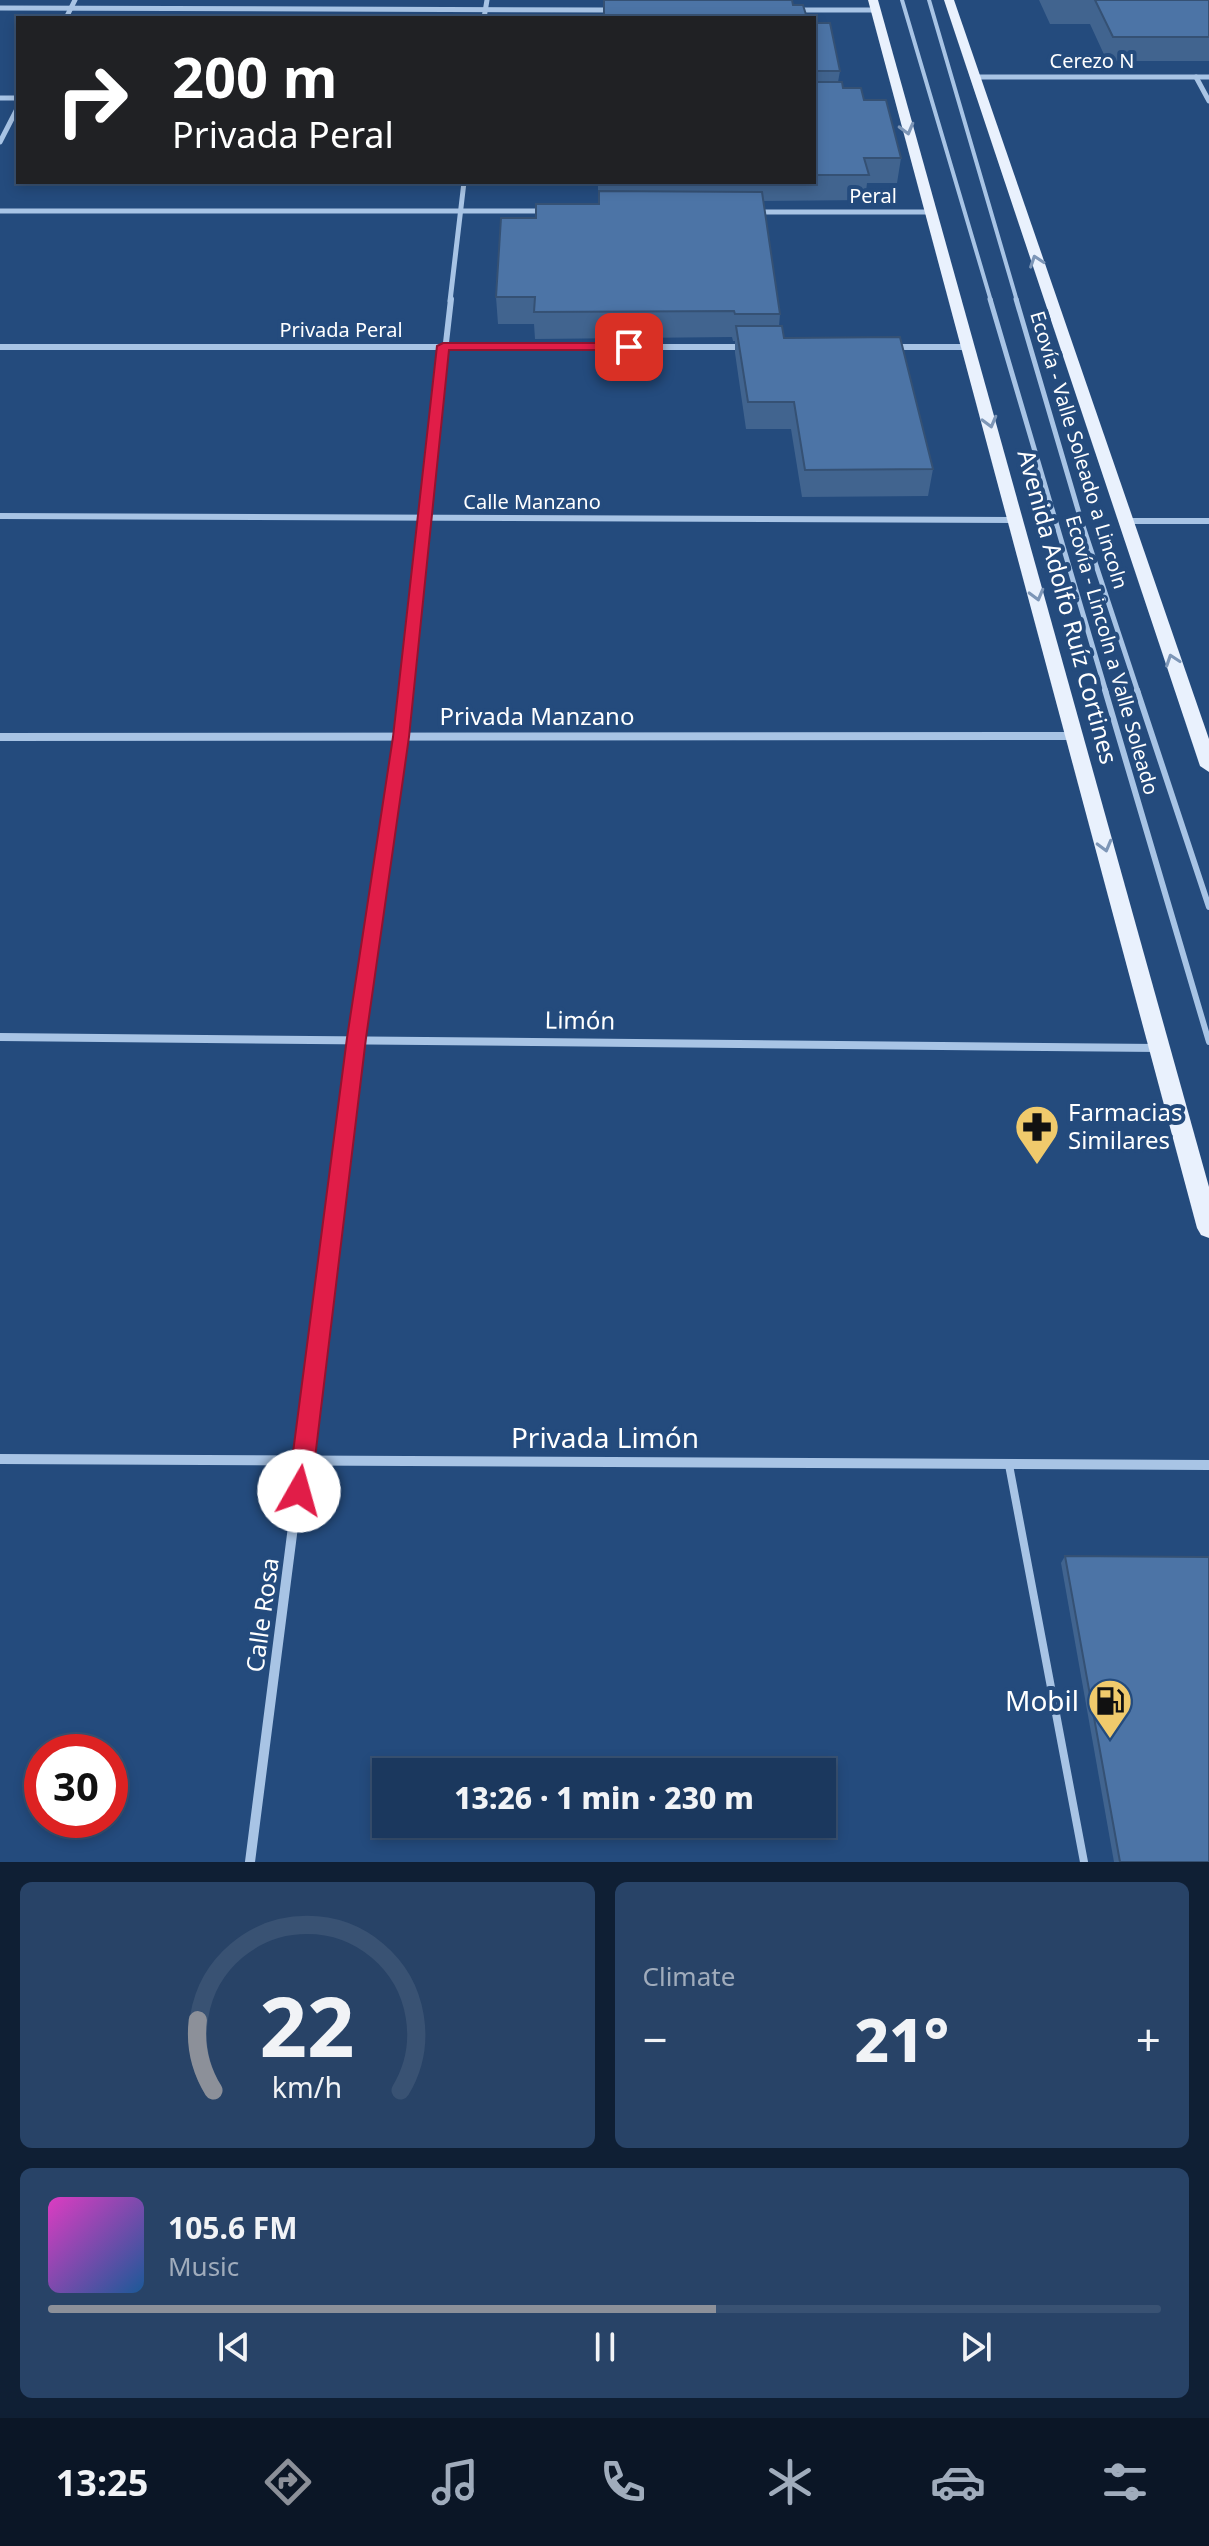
<!DOCTYPE html>
<meta charset="utf-8">
<style>
:root{--surface:#1b385e;--page:#284367;--text:#f1f3f6;--muted:#a0acbc;--line:#395273;--accent:#8c9099}
body{margin:0;font-family:"Noto Sans",sans-serif;background:var(--page);color:var(--text);height:100vh;display:flex;flex-direction:column;font-size:30px;white-space:nowrap}
*{box-sizing:border-box;margin:0}
p{font-size:26px;color:var(--muted)}
.icon{flex:none;width:44px;height:44px;fill:none;stroke:currentColor;stroke-width:2;stroke-linecap:round;stroke-linejoin:round}
.map{position:relative;height:1862px;overflow:hidden}
.drawer{display:flex;flex-direction:column;gap:20px;padding:20px;background:#0f1f34;flex:1}
.drawer>*{flex:none}
.banner{position:absolute;left:16px;top:16px;width:800px;height:168px;border-radius:0px;box-shadow:0 4px 12px #0003,0 0 0 2px var(--line);background:#202124;color:#fff;overflow:hidden}
.speed{position:absolute;left:24px;top:1734px;display:flex;gap:16px;font-size:40px;font-weight:700;text-align:center}
.speed>*{display:grid;place-content:center;width:104px;height:104px;border-radius:50%;background:var(--surface);box-shadow:0 4px 12px #0003,0 0 0 2px var(--line);line-height:1}
.speed .limit{border:12px solid #d22;background:#fff;color:#111}
.pin{position:absolute;display:grid;place-items:center;width:68px;height:68px;color:#fff;margin:-34px;border-radius:16px;box-shadow:0 4px 12px #0006}
.me{position:absolute;width:88px;margin:-44px;rotate:7deg;stroke-linejoin:round;filter:drop-shadow(0 0 6px #0008)}
.turn{display:flex;align-items:center;gap:28px;height:168px;padding:0 24px;font-size:36px}
.turn .icon{width:104px;height:104px;stroke-width:2.5}
.turn b{display:block;font-size:56px;line-height:68px}
.big{font-size:60px;font-weight:800;line-height:1.1}
.drawer .widget{flex:1;display:flex;flex-direction:column;justify-content:center;gap:12px;min-width:0;padding:0 28px;border-radius:12px;background:var(--page)}
.drawer .dial{align-items:center;gap:0}
.dial svg{height:208px;overflow:visible;fill:none;stroke:var(--line);stroke-width:7;stroke-linecap:round;text-anchor:middle}
.dial text{fill:var(--text);stroke:none}
.song{display:flex;align-items:center;gap:24px}
.cover{width:96px;height:96px;border-radius:12px;background:linear-gradient(135deg,hsl(310 70% 55%),hsl(210 70% 35%))}
.played{height:8px;border-radius:4px;background:linear-gradient(90deg,var(--accent) 60%,var(--line) 60%)}
.keys{display:flex;justify-content:space-around;direction:ltr}
.heat{display:flex;justify-content:space-between;align-items:center;font-size:44px;direction:ltr}
.drawer .tiles{flex:1;display:grid;gap:20px;grid-template-columns:1fr 1fr}
.widget:last-child{grid-column:span 2}
.trip{position:absolute;left:372px;top:1758px;width:464px;height:80px;border-radius:0px;background:var(--surface);box-shadow:0 4px 12px #0003,0 0 0 2px var(--line);font-weight:800;line-height:80px;text-align:center}
.tabs{display:flex;height:128px;justify-content:space-around;align-items:center;background:#0b1626;color:var(--muted)}
.tabs .icon{width:56px;height:56px}
.tabs .on{color:var(--accent)}
.tabs b{font-size:36px;color:var(--text)}
.map>svg:first-child{display:block}
.lines{fill:none;stroke-linecap:round;stroke-linejoin:round}
.lane-far3{stroke:#a8c4e5;stroke-width:4}
.lane-far2{stroke:#a8c4e5;stroke-width:5}
.lane-far1{stroke:#a8c4e5;stroke-width:6}
.lane{stroke:#a8c4e5;stroke-width:8}
.street-far3{stroke:#a8c4e5;stroke-width:5}
.street-far2{stroke:#a8c4e5;stroke-width:6}
.street-far1{stroke:#a8c4e5;stroke-width:8}
.street{stroke:#a8c4e5;stroke-width:10}
.primary{fill:#e9f1fd;fill-rule:evenodd}
.wall{fill:#41648f}
.building{fill:#4c74a6;stroke:#355174;stroke-width:2}
.oneway{stroke:#7d96b7}
.route{fill:#e11d48;stroke:#92132f;stroke-width:2}
.labels{text-anchor:middle;stroke-width:8;stroke-linejoin:round;paint-order:stroke}
.far-street-label{font-size:20px;fill:#fff;stroke:#244b7d}
.street-label{font-size:24px;fill:#fff;stroke:#244b7d}
.poi-label{font-size:24px;fill:#fff;stroke:#244b7d;text-anchor:start}
.near-street-label{font-size:28px;fill:#fff;stroke:#244b7d}
.near-poi-label{font-size:28px;fill:#fff;stroke:#244b7d;text-anchor:end}
</style>
<div class="map">
<svg width="1209" height="1862" viewBox="0 0 1209 1862">
<rect width="100%" height="100%" fill="#244b7d"/>
<g class="lines">
<g class="lane-far3">
<polyline points="902,0 991,301"/>
<polyline points="929,0 1017,301"/>
</g>
<g class="lane-far2">
<polyline points="990,299 1106,692"/>
<polyline points="1016,299 1081,520 1138,692"/>
</g>
<g class="lane-far1">
<polyline points="1105,690 1209,1042"/>
<polyline points="1137,690 1209,907"/>
</g>
<polyline class="lane" points="1009,1465 1084,1862"/>
<g class="street-far3">
<polyline points="0,8 611,10"/>
<polyline points="797,10 876,10"/>
<polyline points="66,18 75,0"/>
<polyline points="484,18 487,0"/>
<polyline points="974,77 1209,77"/>
<polyline points="1196,77 1209,101"/>
<polyline points="0,98 18,98"/>
<polyline points="0,142 18,107"/>
<polyline points="0,211 545,211"/>
<polyline points="755,212 930,212"/>
<polyline points="450,301 464,182"/>
</g>
<g class="street-far2">
<polyline points="0,347 745,347"/>
<polyline points="894,347 969,347"/>
<polyline points="0,516 1015,520"/>
<polyline points="1126,521 1209,521"/>
<polyline points="406,692 451,299"/>
</g>
<g class="street-far1">
<polyline points="0,737 1075,736"/>
<polyline points="0,1037 1159,1048"/>
<polyline points="335,1201 406,690"/>
</g>
<g class="street">
<polyline points="0,1459 1209,1465"/>
<polyline points="250,1862 335,1199"/>
</g>
<g class="primary">
<polygon points="868,0 878,0 1209,1187 1209,1238 1201,1235 1197,1228"/>
<polygon points="944,0 954,0 1209,739 1209,772 1200,766"/>
</g>
</g>
<g class="wall">
<polygon points="1039,0 1209,0 1209,61 1107,61 1090,24 1050,24"/>
<polygon points="814,23 840,71 838,82 843,88 864,100 901,158 897,183 867,183 865,200 763,201 780,314 779,326 784,338 933,469 928,496 802,497 791,429 746,429 735,353 735,341 733,341 732,337 535,339 534,324 498,324 496,297 536,218 598,204 598,182 814,182"/>
<polygon points="1065,1556 1209,1862 1114,1862 1061,1563"/>
</g>
<g class="building">
<polygon points="604,0 792,0 793,5 803,5 807,18 604,18"/>
<polygon points="1095,0 1209,0 1209,37 1113,37"/>
<polygon points="814,23 830,23 840,71 816,71 814,74"/>
<polygon points="814,80 816,82 842,82 843,88 861,88 864,100 886,100 901,158 864,158 869,175 814,175"/>
<polygon points="599,191 762,192 780,314 735,314 734,311 534,312 535,297 496,297 501,218 536,218 536,204 599,204"/>
<polygon points="736,326 782,326 784,338 900,337 933,469 805,470 794,402 748,402"/>
<polygon points="1065,1556 1209,1557 1209,1862 1120,1862"/>
</g>
<defs><path id="oneway-chevron" d="M-2-3.5L2.5 0L-2 3.5" fill="none" stroke-width="1.6" stroke-linecap="round" stroke-linejoin="round" transform="scale(2)"/></defs>
<g class="oneway">
<use href="#oneway-chevron" transform="translate(907 129) rotate(75)"/>
<use href="#oneway-chevron" transform="translate(1036 261) rotate(-109)"/>
<use href="#oneway-chevron" transform="translate(990 422) rotate(75)"/>
<use href="#oneway-chevron" transform="translate(1037 595) rotate(75)"/>
<use href="#oneway-chevron" transform="translate(1172 660) rotate(-109)"/>
<use href="#oneway-chevron" transform="translate(1105 846) rotate(75)"/>
</g>
<polygon class="route" points="443,343 629,343 635,347 629,350 449,350 409,737 366,1038 311,1491 308,1500 299,1503 291,1500 288,1491 347,1038 393,737 437,346"/>
<defs>
<g id="pharmacy-pin" transform="scale(2.3)"><path d="M0 17L-7.5 6A9.5 9.5 0 1 1 7.5 6Z" fill="#f0ca6c" stroke="#244b7d"/><path d="M-2-6h4v4h4v4h-4v4h-4v-4h-4v-4h4Z" fill="#111"/></g>
<g id="fuel-pin" transform="scale(2.3)"><path d="M0 17L-7.5 6A9.5 9.5 0 1 1 7.5 6Z" fill="#f0ca6c" stroke="#244b7d"/><path d="M-5.5-6h7V0h2V4h1.3V-2.5L3-4.5l.8-.8L6-3V5H2.5V1h-1V6h-7ZM-4.2-4.7v3.2H.2V-4.7Z" fill="#111"/></g>
</defs>
<g fill-rule="evenodd">
<use href="#pharmacy-pin" x="1037" y="1127"/>
<use href="#fuel-pin" x="1110" y="1701"/>
</g>
<g class="labels">
<g class="far-street-label">
<text x="1092" y="68">Cerezo N</text>
<text x="873" y="203">Peral</text>
<text x="341" y="337">Privada Peral</text>
<text transform="translate(1079 450) rotate(73)" y="7">Ecovía - Valle Soleado a Lincoln</text>
<text x="532" y="509">Calle Manzano</text>
<text transform="translate(1112 655) rotate(74)" y="7">Ecovía - Lincoln a Valle Soleado</text>
</g>
<g class="street-label">
<text transform="translate(1067 607) rotate(75)" y="8">Avenida Adolfo Ruíz Cortines</text>
<text x="537" y="725">Privada Manzano</text>
<text transform="translate(580 1021) rotate(1)" y="8">Limón</text>
<text transform="translate(263 1615) rotate(-82)" y="8">Calle Rosa</text>
</g>
<g class="poi-label">
<text x="1068" y="1121">Farmacias<tspan x="1068" dy="28">Similares</tspan></text>
</g>
<g class="near-street-label">
<text x="605" y="1448">Privada Limón</text>
</g>
<g class="near-poi-label">
<text x="1079" y="1711">Mobil</text>
</g>
</g>
</svg>
<div class="speed"><div class="limit">30</div></div>
<div class="pin" style="left:629px;top:347px;background:#d93025"><svg class="icon" aria-label="arrive" viewBox="0 0 24 24"><path d="M6 21V4h12l-3 4 3 4H6"/></svg></div>
<svg class="me" style="left:299px;top:1491px" viewBox="-20 -20 40 40"><circle r="19" fill="#fff"/><path d="M0-13L10 11 0 6-10 11z" fill="#e11d48"/></svg>
<div class="trip">13:26 · 1 min · 230 m</div>
<div class="banner">
<div class="turn"><svg class="icon" aria-label="right" viewBox="0 0 24 24"><path d="M7 20v-9h11M14 6l5 5-5 5"/></svg><div><b>200 m</b>Privada Peral</div></div>
</div>
</div>
<section class="drawer">
<div class="tiles">
<div class="widget dial"><svg viewBox="0 0 100 80">
<path d="M14 69A42 42 0 1 1 86 69"/>
<path d="M14 69A42 42 0 0 1 8 42" stroke="#8c9099"/>
<text x="50" y="56" font-size="32" font-weight="700">22</text>
<text x="50" y="72" font-size="11">km/h</text>
</svg></div>
<div class="widget"><p>Climate</p>
<div class="heat"><a>−</a><b class="big">21°</b><a>+</a></div>
</div>
<div class="widget">
<div class="song"><i class="cover"></i><div><b>105.6 FM</b><p>Music</p></div></div>
<div class="played"></div>
<div class="keys"><svg class="icon" aria-label="previous" viewBox="0 0 24 24"><path d="M18 5L8 12l10 7zM5 5v14"/></svg><svg class="icon" aria-label="pause" viewBox="0 0 24 24"><path d="M8 5v14M16 5v14"/></svg><svg class="icon" aria-label="next" viewBox="0 0 24 24"><path d="M6 5l10 7-10 7zM19 5v14"/></svg></div>
</div>
</div>
</section>
<nav class="tabs">
<b>13:25</b>
<svg class="icon on" aria-label="directions" viewBox="0 0 24 24"><path d="M12 3l9 9-9 9-9-9zM9 14v-3h6M13 9l2 2-2 2"/></svg>
<svg class="icon" aria-label="music" viewBox="0 0 24 24"><path d="M9 18V5l10-2v13"/><circle cx="6" cy="18" r="3"/><circle cx="16" cy="16" r="3"/></svg>
<svg class="icon" aria-label="phone" viewBox="0 0 24 24"><path d="M5 4h4l2 5-3 2q2 4 5 5l2-3 5 2v4C11 20 4 13 5 4z"/></svg>
<svg class="icon" aria-label="climate" viewBox="0 0 24 24"><path d="M12 3v18M4 7l16 10M4 17L20 7"/></svg>
<svg class="icon" aria-label="car" viewBox="0 0 24 24"><path d="M5 17H2v-5l4-1 3-4h7l3 4 3 1v5h-3M9 17h6M6 11h13"/><circle cx="7" cy="17" r="2"/><circle cx="17" cy="17" r="2"/></svg>
<svg class="icon" aria-label="filters" viewBox="0 0 24 24"><path d="M4 7h16M4 17h16"/><circle cx="9" cy="7" r="2"/><circle cx="15" cy="17" r="2"/></svg>
</nav>
